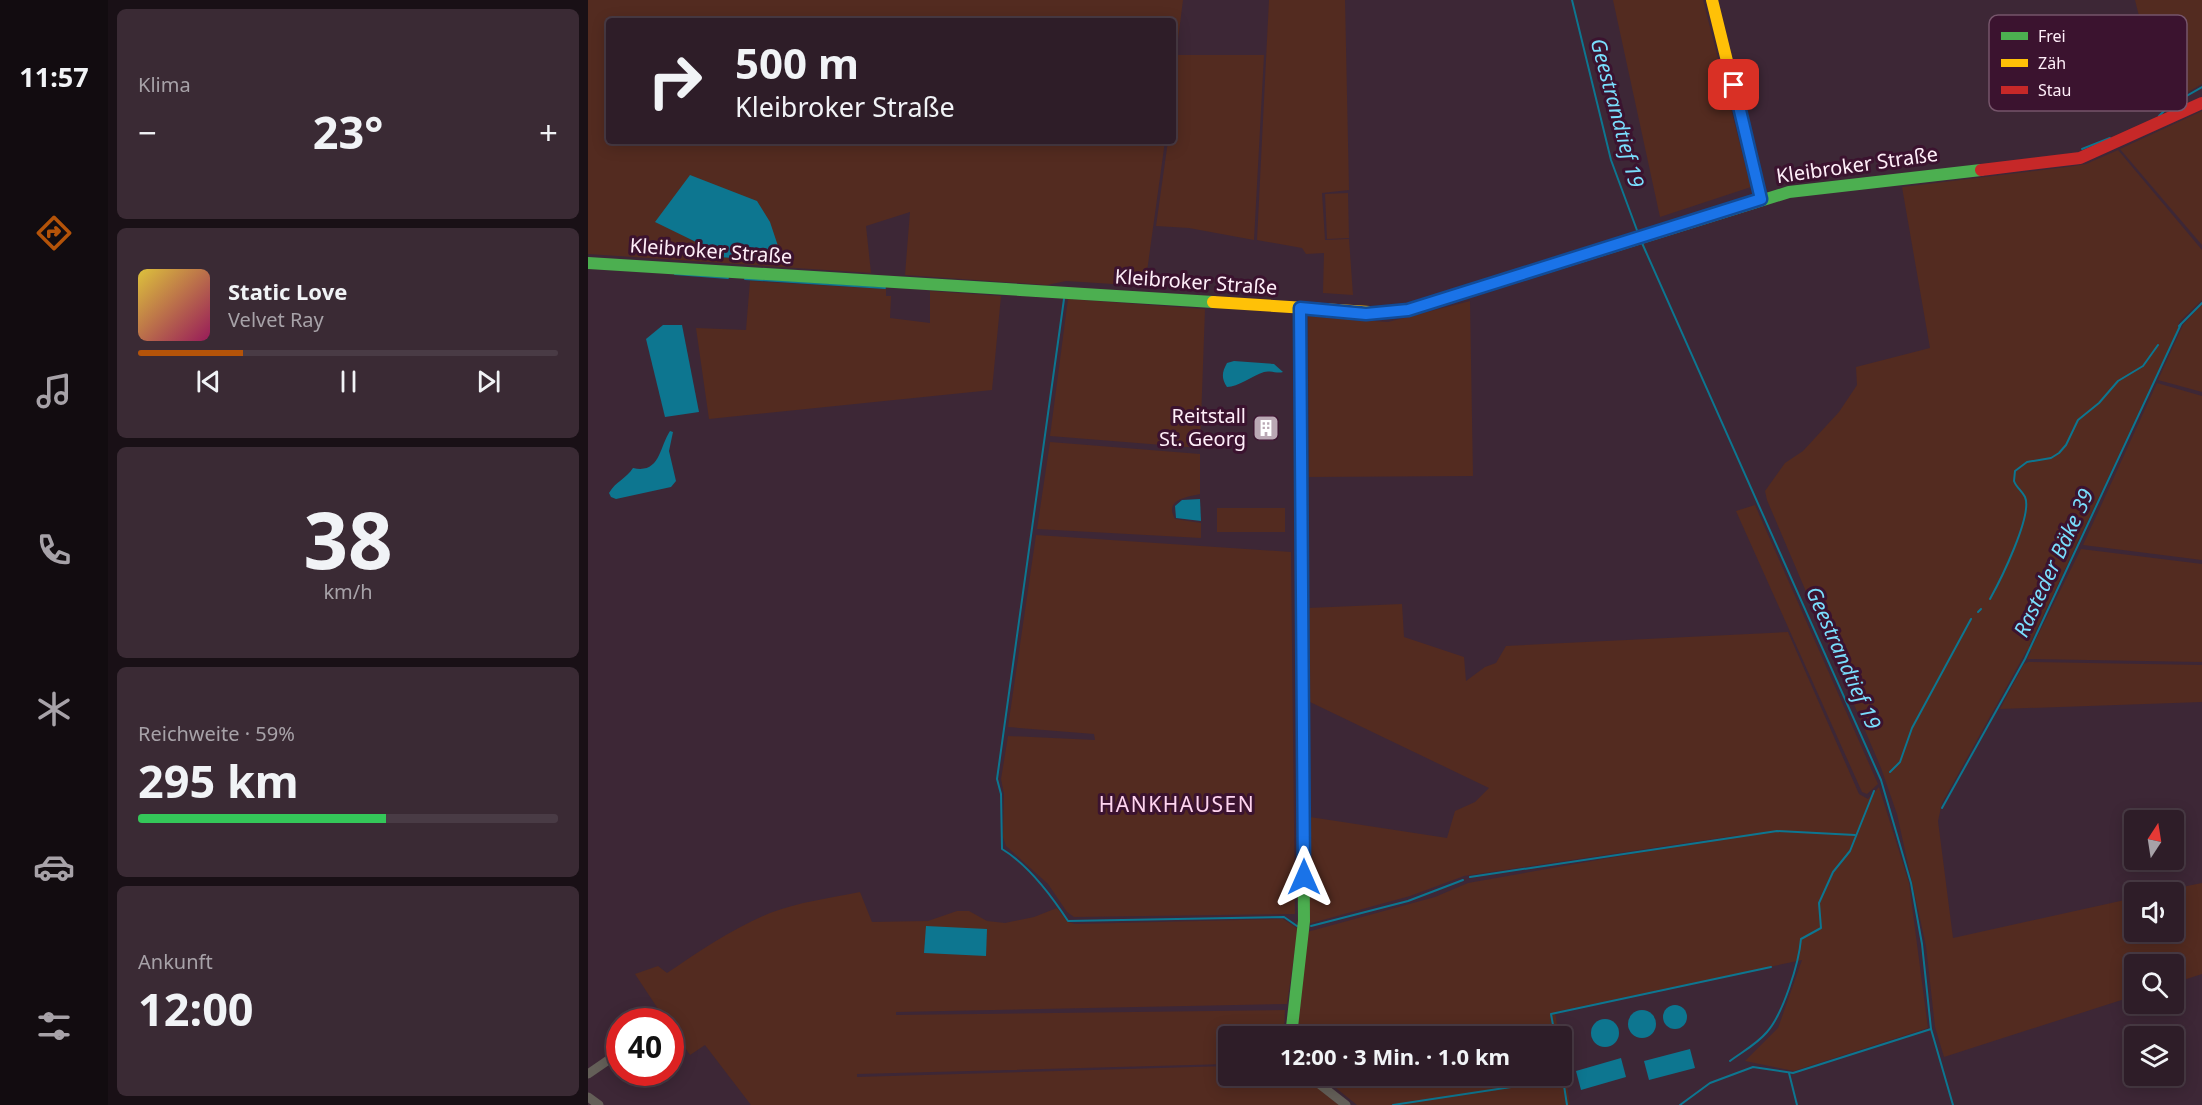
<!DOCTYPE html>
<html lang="de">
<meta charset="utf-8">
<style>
:root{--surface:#2e1d28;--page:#3a2a34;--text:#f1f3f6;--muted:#a7a2a8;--line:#493b45;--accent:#b45309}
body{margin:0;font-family:"Noto Sans",sans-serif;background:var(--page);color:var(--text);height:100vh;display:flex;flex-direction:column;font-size:22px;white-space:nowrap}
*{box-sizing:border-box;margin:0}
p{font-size:20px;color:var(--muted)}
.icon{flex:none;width:33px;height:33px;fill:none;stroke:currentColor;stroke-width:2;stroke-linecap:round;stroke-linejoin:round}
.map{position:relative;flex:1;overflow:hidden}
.side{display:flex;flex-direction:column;gap:9px;padding:9px;background:#191016;width:480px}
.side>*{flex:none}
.guide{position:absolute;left:18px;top:18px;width:570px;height:126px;border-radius:6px;box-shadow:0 3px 15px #0003,0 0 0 2px var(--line);background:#2e1d28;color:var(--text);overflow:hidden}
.needle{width:39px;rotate:12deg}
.controls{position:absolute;left:1536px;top:810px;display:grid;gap:12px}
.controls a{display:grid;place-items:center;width:60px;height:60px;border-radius:6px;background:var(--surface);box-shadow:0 3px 15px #0003,0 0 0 2px var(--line);font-size:30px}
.speed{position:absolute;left:18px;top:1008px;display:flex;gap:12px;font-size:30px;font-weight:700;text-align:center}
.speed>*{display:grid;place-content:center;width:78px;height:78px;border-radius:50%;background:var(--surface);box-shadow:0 3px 15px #0003,0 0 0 2px var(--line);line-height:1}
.speed .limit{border:9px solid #d22;background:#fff;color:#111}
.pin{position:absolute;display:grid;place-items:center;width:51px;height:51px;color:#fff;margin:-26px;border-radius:12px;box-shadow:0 3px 9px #0006}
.me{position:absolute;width:66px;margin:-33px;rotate:0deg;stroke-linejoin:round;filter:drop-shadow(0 0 4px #0008)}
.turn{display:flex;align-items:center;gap:21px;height:126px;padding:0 30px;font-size:27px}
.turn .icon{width:78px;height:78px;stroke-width:2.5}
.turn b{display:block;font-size:42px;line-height:51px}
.big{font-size:45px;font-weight:700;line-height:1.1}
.side .tile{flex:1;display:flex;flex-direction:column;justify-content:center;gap:9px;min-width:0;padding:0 21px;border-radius:9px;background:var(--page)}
.side .dial{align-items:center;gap:0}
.dial b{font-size:78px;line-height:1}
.song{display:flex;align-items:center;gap:18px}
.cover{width:72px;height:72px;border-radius:9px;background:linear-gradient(135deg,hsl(50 70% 55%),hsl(330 70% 35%))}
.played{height:6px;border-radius:3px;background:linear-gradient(90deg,var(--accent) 25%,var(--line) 25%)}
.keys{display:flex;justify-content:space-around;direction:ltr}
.heat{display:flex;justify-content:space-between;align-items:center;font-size:33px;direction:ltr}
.charge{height:9px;border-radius:4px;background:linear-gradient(90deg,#34c759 59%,var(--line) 0)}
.trip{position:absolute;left:630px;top:1026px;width:354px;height:60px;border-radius:6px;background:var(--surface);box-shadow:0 3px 15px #0003,0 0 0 2px var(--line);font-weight:700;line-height:60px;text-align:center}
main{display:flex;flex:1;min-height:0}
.menu{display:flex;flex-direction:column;width:108px;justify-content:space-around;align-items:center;background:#120c10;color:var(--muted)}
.menu .icon{width:42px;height:42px}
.menu .on{color:var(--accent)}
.menu b{font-size:27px;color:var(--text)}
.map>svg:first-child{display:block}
.green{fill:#532b20;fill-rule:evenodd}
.water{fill:#0d7690}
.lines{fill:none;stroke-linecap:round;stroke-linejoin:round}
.stream{stroke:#0d7690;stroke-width:2}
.street{stroke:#645f58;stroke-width:9}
.fast{stroke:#4caf50;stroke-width:12}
.slow{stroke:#ffc107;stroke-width:12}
.jam{stroke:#c62828;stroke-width:12}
.route-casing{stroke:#114b97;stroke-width:15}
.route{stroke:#1a73e8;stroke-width:10}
.labels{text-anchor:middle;stroke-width:6;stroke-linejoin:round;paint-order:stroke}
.street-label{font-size:20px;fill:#feeef8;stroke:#3b132f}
.poi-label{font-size:20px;fill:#feeef8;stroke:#3b132f;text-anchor:end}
.water-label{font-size:21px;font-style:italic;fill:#7adefd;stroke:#3b132f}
.neighbourhood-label{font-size:21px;letter-spacing:1.5px;fill:#fed4ef;stroke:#3b132f}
.key{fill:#3b132f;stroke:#76556b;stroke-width:1.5}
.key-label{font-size:16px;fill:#feeef8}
</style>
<main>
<nav class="menu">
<b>11:57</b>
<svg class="icon on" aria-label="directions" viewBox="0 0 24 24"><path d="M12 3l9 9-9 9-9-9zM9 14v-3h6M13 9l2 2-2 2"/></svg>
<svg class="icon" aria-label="music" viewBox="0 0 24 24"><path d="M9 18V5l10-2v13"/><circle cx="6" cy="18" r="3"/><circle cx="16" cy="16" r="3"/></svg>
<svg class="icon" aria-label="phone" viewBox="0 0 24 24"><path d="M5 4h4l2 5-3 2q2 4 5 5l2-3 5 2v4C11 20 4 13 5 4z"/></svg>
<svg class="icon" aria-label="climate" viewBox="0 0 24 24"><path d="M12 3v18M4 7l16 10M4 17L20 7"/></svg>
<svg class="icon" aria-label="car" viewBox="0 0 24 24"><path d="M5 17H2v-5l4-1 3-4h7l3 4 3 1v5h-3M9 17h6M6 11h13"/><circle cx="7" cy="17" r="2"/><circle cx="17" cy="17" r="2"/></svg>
<svg class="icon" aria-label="filters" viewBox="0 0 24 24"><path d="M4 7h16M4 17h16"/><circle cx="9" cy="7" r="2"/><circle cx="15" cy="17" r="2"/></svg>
</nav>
<section class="side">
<div class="tile"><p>Klima</p>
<div class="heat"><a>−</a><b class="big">23°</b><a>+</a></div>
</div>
<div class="tile">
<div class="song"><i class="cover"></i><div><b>Static Love</b><p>Velvet Ray</p></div></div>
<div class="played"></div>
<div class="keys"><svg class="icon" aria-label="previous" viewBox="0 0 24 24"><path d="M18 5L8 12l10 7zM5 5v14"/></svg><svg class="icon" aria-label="pause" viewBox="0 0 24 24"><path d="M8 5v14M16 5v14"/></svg><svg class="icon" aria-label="next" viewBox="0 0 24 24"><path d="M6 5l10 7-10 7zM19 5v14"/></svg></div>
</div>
<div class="tile dial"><b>38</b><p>km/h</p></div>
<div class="tile"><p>Reichweite · 59%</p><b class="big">295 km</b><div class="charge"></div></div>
<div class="tile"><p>Ankunft</p><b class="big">12:00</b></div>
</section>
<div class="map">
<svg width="1614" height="1105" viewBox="0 0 1614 1105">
<rect width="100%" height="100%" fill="#3d2736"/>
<g class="green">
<path d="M0 0H595L585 79V21H21V141H577L557 286 478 281 459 285 317 275 322 212 278 226 283 273 0 254ZM68 222 195 261 129 257 108 242Z"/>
<polygon points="681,0 757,0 761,190 734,193 737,240 761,239 765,295 735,293 736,253 718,254 714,248 669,240"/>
<polygon points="1025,0 1115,0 1163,187 1072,217"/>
<polygon points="1547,0 1614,0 1614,84 1574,107"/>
<polygon points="590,55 676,55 666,240 601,228 568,226 580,141 585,141 585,102"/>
<polygon points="1614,111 1614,245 1532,149"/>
<polygon points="1530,150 1614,250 1614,300 1591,322 1590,329 1441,646 1444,647 1493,549 1614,564 1614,662 1439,659 1443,651 1439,650 1354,803 1350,821 1365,938 1546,898 1546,932 1586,932 1586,892 1569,892 1614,883 1614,974 1586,983 1586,964 1546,964 1546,996 1356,1057 1347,1027 1338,946 1309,814 1293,768 1179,500 1177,491 1197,463 1215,451 1251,412 1269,385 1268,367 1342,348 1314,187 1479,167 1498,164"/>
<polygon points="760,193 761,238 739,239 737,194"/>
<polygon points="162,281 298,289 298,296 303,296 302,318 342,323 342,291 413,296 404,390 121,419 108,328 158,330"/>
<polygon points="480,299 617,309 612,448 462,436"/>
<polygon points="882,301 885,476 721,477 720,316 800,322"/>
<polygon points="1614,304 1614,392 1570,380 1595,325"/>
<polygon points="1569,383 1614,396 1614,560 1495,545"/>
<path d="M462 442 612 454V494C598 497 576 500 587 519L613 523V538L449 529Z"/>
<polygon points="1167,505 1290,784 1279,794 1274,792 1148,511"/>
<rect x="629" y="508" width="68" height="24"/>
<polygon points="448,535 703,552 707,914 486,917 479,912 460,884 418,846 415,837 416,794 413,779 420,736 507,740 506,734 420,727"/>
<polygon points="814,604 816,637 876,657 878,681 897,667 908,663 918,646 1200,632 1271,794 1280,799 1291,787 1321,883 1340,1028 1206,1071 1157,1061 1190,1028 1214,960 967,1012 971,1036 709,1036 719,932 847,897 880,883 1152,835 876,876 822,896 720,924 722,817 859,838 867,811 887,802 901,788 722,702 720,608"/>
<polygon points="1440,662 1614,665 1614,702 1412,709 1436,664"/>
<path d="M272 892 284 922 340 921 369 911H381L399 921 417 923 446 917 469 908 480 922 487 924 695 919 710 929 699 1004 308 1012V1015L697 1010 696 1036H640V1064L269 1074V1077L640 1066V1076H715L751 1105H163L117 1045 102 1055 83 1027 82 1022 78 1021 47 974 70 966 79 973C112 951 145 928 182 913 211 902 242 898 272 892Z"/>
<polygon points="974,1052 982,1105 769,1105 733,1076 974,1076"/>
</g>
<g class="water">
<polygon points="102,175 169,201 182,222 195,261 129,257 108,242 67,222"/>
<polygon points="75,325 94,325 111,412 77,417 58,339"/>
<path d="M646 361 686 364 695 372C689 374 682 370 676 372 664 376 650 387 639 387 633 378 634 372 639 363Z"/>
<path d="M82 431 85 432 81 451 88 481 83 487 28 499 23 497 21 493C28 481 38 479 45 468 72 474 71 448 82 431Z"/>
<polygon points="612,499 613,521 588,518 587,506 594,500"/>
<polygon points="338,926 399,929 398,956 336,953"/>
<circle cx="1087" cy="1017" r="12"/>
<circle cx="1054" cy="1024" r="14"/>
<circle cx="1017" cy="1033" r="14"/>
<polygon points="1102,1049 1107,1068 1061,1080 1056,1061"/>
<polygon points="1033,1058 1038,1077 993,1090 988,1071"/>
</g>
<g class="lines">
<g class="stream">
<polyline points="984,0 1023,160 1050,233"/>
<polyline points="1571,116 1581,106 1614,87"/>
<polyline points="1494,149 1522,138"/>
<polyline points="1054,243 1293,780 1323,883 1334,944 1343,1029 1365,1105"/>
<polyline points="87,274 140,278"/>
<polyline points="157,279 297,288"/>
<path d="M476 299 409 779 413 794 414 849C441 865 463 895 480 921L696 917 709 926"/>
<polyline points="1591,326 1614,303"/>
<path d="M1402 599C1412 581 1445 515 1437 497 1434 491 1428 487 1426 481L1427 471 1439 462 1463 458 1471 453 1478 445 1490 420 1511 403 1530 381 1555 366 1570 345"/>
<polyline points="1390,612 1393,609"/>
<polyline points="1302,772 1312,762 1324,728 1383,619"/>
<polyline points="1354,808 1437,659 1593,324"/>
<polyline points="882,877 1189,831 1267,835"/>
<polyline points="723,926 820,901 875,880"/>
<polyline points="967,1036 963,1014 1183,967"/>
<path d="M1142 1061C1154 1052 1169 1044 1179 1032 1195 1014 1211 963 1213 939L1233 928 1231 903 1245 872 1262 851 1286 791"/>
<polyline points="974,1071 975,1079"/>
<polyline points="1201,1073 1209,1105"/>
<polyline points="805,1105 975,1079 979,1105"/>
<polyline points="1092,1105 1122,1083 1165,1067 1205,1073 1343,1029"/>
</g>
<g class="street">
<polyline points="0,1074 32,1052"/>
<polyline points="721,1076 758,1105"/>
<polyline points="0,1097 11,1105"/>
</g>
<g class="fast">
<polyline points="0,263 625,302"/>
<polyline points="905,284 1201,192 1393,170"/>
<polyline points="703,1036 716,921 714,616"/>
</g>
<g class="slow">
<polyline points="1124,0 1173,199"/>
<polyline points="625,302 797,313 820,310 905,284"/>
<polyline points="712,308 714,616"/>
</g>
<polyline class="jam" points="1393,170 1492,158 1614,103"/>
</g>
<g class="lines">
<g class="route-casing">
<polyline id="route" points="716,877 712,308 778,314 820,310 1173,199 1146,85"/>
</g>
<use href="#route" class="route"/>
</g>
<defs>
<g id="building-square" transform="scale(1.35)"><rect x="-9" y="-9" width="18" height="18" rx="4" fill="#baa8b4" stroke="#3b132f"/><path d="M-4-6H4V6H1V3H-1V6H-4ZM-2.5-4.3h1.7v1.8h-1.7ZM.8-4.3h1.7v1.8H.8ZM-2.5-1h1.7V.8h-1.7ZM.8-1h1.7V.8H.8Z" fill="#fff"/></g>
</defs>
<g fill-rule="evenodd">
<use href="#building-square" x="678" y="428"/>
</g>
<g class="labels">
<g class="street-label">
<text transform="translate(1269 165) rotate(-8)" y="7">Kleibroker Straße</text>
<text transform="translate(123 251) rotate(4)" y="7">Kleibroker Straße</text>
<text transform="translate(608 282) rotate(4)" y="7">Kleibroker Straße</text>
</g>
<g class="poi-label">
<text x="658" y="423">Reitstall<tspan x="658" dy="23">St. Georg</tspan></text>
</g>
<g class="water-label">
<text transform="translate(1029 113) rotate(75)" y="7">Geestrandtief 19</text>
<text transform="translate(1466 563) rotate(-65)" y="7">Rasteder Bäke 39</text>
<text transform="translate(1255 658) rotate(66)" y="7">Geestrandtief 19</text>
</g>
<g class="neighbourhood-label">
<text x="589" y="812">HANKHAUSEN</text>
</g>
</g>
<rect x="1401" y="15" width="198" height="96" rx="9" class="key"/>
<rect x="1413" y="32" width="27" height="8" fill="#4caf50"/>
<rect x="1413" y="59" width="27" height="8" fill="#ffc107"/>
<rect x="1413" y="86" width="27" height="8" fill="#c62828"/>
<g class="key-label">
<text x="1450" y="42">Frei</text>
<text x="1450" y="69">Zäh</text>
<text x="1450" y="96">Stau</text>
</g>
</svg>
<div class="controls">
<a><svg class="needle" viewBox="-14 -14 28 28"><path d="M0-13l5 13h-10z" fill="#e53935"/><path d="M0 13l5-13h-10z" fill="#a7a2a8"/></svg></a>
<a><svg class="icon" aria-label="sound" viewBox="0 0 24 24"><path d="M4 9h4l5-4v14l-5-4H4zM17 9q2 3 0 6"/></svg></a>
<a><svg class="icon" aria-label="search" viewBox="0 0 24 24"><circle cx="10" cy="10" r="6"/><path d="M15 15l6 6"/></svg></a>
<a><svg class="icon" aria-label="layers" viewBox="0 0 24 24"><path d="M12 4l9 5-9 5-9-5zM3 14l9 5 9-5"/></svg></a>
</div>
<div class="speed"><div class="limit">40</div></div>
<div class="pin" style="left:1146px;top:85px;background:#d93025"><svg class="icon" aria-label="arrive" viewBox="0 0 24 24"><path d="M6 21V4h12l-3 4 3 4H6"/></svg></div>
<svg class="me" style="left:716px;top:877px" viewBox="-20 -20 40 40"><path d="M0-17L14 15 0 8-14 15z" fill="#1a73e8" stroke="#fff" stroke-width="4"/></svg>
<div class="trip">12:00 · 3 Min. · 1.0 km</div>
<div class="guide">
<div class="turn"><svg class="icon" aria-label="right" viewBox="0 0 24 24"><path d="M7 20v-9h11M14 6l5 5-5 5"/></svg><div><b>500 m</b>Kleibroker Straße</div></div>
</div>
</div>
</main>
